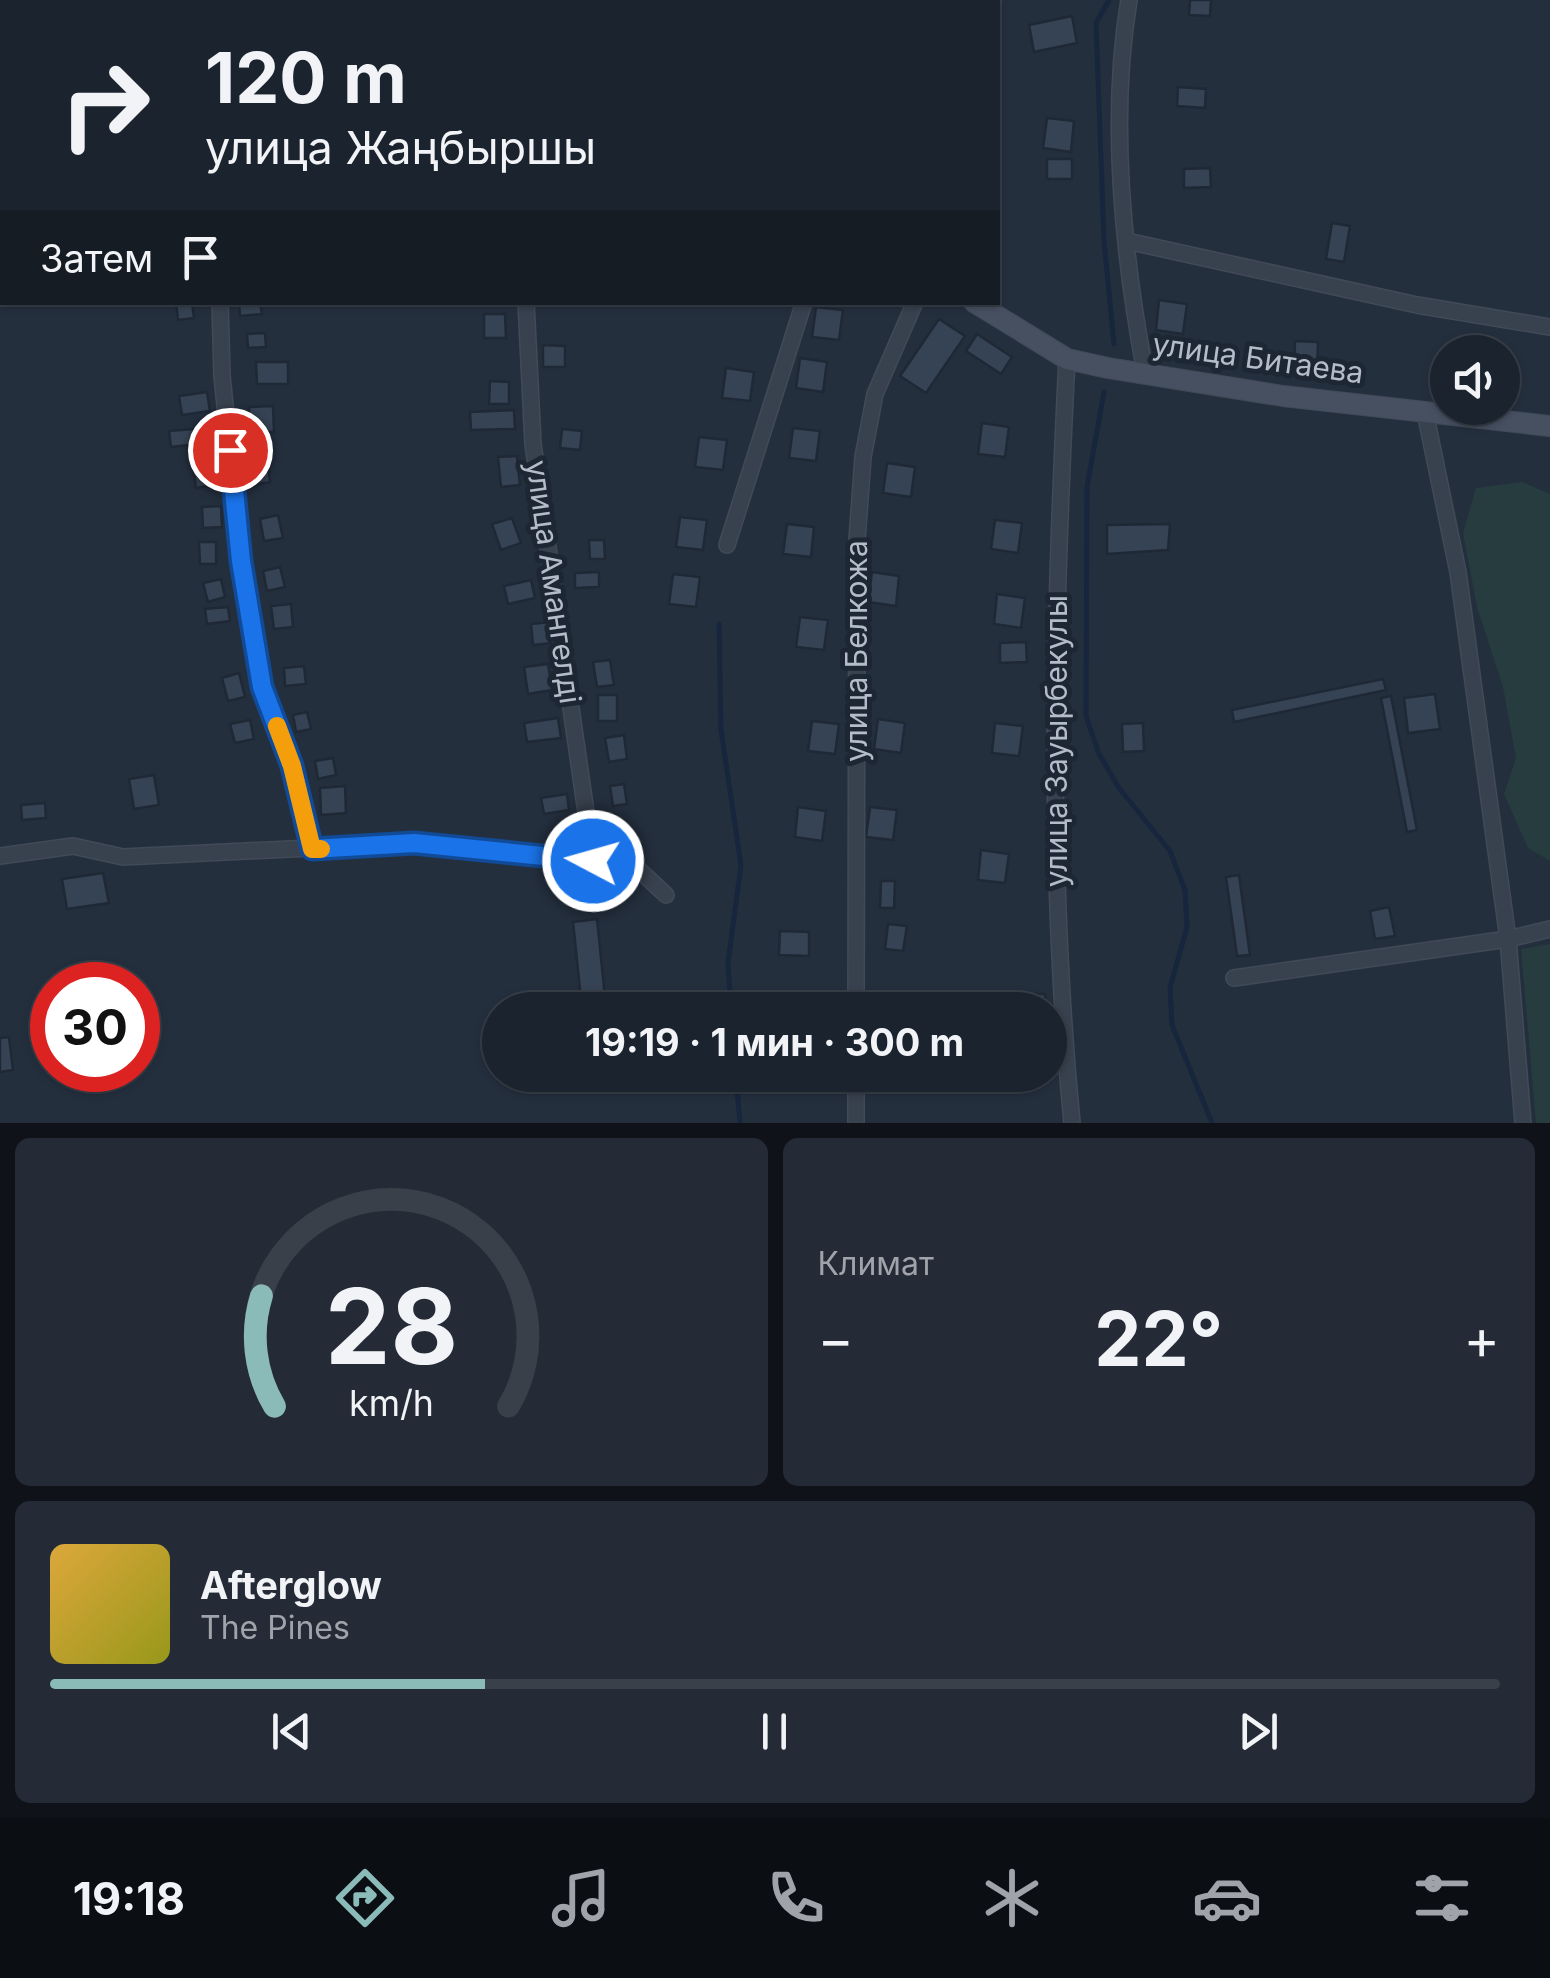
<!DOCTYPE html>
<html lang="ru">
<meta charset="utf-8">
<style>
:root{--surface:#1b232e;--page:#242b36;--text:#f1f3f6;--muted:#a0a4aa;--line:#39404a;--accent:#8bbbb9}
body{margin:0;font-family:Inter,sans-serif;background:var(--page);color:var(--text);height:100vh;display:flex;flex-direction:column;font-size:38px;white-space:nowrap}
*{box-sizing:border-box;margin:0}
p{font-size:32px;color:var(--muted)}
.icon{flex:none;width:55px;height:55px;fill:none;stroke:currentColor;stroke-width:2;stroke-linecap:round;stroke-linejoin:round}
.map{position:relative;height:1123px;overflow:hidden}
.side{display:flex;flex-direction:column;gap:15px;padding:15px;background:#0f1319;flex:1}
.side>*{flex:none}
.top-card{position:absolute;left:0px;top:0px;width:1000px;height:305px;box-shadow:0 2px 8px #0004,0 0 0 2px var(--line);background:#1b232e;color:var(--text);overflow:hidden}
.tools{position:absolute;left:1430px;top:335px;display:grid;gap:20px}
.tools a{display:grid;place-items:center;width:90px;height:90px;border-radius:50%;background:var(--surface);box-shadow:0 2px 8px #0004,0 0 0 2px var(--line);font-size:50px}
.speed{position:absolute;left:30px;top:962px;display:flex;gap:20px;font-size:50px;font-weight:700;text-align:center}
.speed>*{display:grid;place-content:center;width:130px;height:130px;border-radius:50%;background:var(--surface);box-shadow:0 2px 8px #0004,0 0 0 2px var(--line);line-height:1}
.speed .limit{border:15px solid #d22;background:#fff;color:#111}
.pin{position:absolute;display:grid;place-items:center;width:85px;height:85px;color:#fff;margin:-42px;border:5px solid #fff;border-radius:50%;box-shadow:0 2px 10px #0007}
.me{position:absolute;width:110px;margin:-55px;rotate:276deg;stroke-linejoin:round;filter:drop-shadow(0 0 8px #0008)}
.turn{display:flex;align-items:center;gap:35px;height:210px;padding:0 40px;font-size:45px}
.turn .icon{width:130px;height:130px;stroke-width:2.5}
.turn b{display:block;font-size:70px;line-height:85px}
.then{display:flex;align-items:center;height:95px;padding:0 40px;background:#0003;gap:20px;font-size:38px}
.big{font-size:75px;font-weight:700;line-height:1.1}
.side .card{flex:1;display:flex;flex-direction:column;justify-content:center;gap:15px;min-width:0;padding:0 35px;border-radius:15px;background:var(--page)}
.side .dial{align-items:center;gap:0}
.dial svg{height:260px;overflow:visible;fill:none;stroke:var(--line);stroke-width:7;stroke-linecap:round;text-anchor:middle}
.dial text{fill:var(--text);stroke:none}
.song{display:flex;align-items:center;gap:30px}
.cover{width:120px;height:120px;border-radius:15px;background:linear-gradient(135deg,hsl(40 70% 55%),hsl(60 70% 35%))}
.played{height:10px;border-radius:5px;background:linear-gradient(90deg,var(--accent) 30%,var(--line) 30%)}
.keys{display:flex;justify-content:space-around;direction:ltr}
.heat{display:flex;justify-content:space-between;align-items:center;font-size:55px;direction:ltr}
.side .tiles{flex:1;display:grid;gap:15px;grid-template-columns:1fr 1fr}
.card:last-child{grid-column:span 2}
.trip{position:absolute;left:482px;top:992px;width:585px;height:100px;border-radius:50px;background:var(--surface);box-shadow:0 2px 8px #0004,0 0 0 2px var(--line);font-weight:700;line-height:100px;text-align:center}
.dock{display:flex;height:160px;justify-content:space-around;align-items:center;background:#0b0e12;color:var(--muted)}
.dock .icon{width:70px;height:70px}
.dock .selected{color:var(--accent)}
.dock b{font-size:45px;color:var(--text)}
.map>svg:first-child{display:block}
.green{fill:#263c3f}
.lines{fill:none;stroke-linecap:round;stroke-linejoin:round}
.stream{stroke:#17263c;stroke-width:5}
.building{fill:#364354;stroke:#1f2835;stroke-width:2.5}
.street-casing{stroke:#414a57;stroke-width:18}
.secondary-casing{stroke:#414a57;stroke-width:22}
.street{stroke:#38414e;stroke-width:15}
.secondary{stroke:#465061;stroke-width:20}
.route-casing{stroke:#114b97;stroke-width:25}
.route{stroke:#1a73e8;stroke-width:18}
.slow{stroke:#f59e0b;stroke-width:18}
.labels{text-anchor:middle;stroke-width:10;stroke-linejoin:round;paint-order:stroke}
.street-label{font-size:30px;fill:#b4bcc9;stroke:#1d2633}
</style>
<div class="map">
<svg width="1550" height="1123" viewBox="0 0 1550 1123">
<rect width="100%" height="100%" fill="#242f3e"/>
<g class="green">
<polygon points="1522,482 1550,494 1550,861 1528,848 1504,794 1516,758 1503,687 1477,607 1463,533 1476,488"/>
<polygon points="1550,944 1550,1123 1536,1123 1521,949"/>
</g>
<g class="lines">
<g class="stream">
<polyline points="1109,0 1096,23 1104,241 1114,344"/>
<polyline points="1104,392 1087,487 1086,716 1099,754 1119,788 1170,851 1185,890 1187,927 1170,988 1172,1025 1212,1123"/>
<polyline points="719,624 721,730 741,865 728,963 731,1010"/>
<polyline points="736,1075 740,1123"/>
</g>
</g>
<g class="building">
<polygon points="1190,0 1211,0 1210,16 1189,15"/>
<polygon points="1072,16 1077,43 1034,52 1029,25"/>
<polygon points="1178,87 1206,89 1205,108 1177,106"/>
<polygon points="1047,118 1074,121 1071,152 1043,148"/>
<rect x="1047" y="159" width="25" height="20"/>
<polygon points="1210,168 1211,187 1184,188 1184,169"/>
<polygon points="1332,223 1350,226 1344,262 1326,259"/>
<polygon points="1159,300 1187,304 1183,334 1156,330"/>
<polygon points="176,302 192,302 194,318 178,320"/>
<polygon points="260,302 262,314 240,316 239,303"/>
<polygon points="816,307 843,310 839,340 812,337"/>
<polygon points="484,314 505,314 506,338 484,338"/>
<polygon points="939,319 965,336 926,393 900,376"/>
<polygon points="265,333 266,347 248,348 247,334"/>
<polygon points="977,334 1012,357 1001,374 966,351"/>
<polygon points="1295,341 1318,342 1317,371 1294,371"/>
<polygon points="543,345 565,346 565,367 543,367"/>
<polygon points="800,358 827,362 823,392 796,388"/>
<polygon points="256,362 288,362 288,384 257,384"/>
<polygon points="726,368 754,372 750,401 722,398"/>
<polygon points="490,381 509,382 509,404 489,404"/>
<polygon points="207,392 210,411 182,415 179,396"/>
<polygon points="273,406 274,432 250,432 249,407"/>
<polygon points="514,410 515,429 471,430 470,412"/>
<polygon points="982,423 1009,427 1005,457 978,454"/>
<polygon points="206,428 207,443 171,447 169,431"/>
<polygon points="793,428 820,431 816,461 789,458"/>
<polygon points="562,429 582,431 580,450 560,448"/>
<polygon points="699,437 727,440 723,470 695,467"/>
<polygon points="517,456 520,485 501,487 498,457"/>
<polygon points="887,463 915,467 911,497 883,493"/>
<polygon points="212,464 215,485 196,488 193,466"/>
<polygon points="268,464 270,482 253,485 250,466"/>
<polygon points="221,506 222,527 203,528 202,507"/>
<polygon points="278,515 283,538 264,541 260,519"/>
<polygon points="680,517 707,520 703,550 676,547"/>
<polygon points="512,518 521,543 501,550 492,524"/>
<polygon points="995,520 1022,523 1018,553 991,549"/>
<polygon points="787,524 814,527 811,557 783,554"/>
<polygon points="1170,524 1168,550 1107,554 1107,525"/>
<polygon points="589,540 604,540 605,559 590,559"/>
<polygon points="199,542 216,542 216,564 200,564"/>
<polygon points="280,567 285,587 267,591 263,571"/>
<polygon points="599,572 599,587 575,588 575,573"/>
<polygon points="872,572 899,576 896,606 868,602"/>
<polygon points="673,574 700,577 696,607 669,604"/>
<polygon points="221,579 225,597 208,602 203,583"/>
<polygon points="531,580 535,598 508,604 504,586"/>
<polygon points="997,594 1025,598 1021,628 994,624"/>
<polygon points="291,604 293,627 274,629 271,606"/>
<polygon points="228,607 230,621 207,624 205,609"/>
<polygon points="800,617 828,620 824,650 796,647"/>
<polygon points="550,622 552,643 533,645 531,624"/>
<polygon points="1026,642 1027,662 1000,663 1000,643"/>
<polygon points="610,660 614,685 597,687 593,662"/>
<polygon points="548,664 552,690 528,694 524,667"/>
<polygon points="304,666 306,684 285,686 284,668"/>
<polygon points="239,673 245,697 228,701 222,678"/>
<polygon points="1383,679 1386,690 1234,722 1232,710"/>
<polygon points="1435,694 1440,729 1408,733 1404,698"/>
<rect x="598" y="695" width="19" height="26"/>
<polygon points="1391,696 1417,830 1407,832 1381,698"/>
<polygon points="307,712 311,729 296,732 293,715"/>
<polygon points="558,718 561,738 527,742 524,723"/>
<polygon points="878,719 905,723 901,753 874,749"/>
<polygon points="250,720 254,739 235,743 230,724"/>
<polygon points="812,721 839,724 835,754 808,751"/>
<polygon points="995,723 1023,726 1019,756 992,753"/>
<polygon points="1143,723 1144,751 1123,752 1122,724"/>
<polygon points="624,735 627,759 609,762 605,738"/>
<polygon points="333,758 336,775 318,779 315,761"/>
<polygon points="154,775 159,805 134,809 129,779"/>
<polygon points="624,784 627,804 613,806 610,786"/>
<polygon points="345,786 346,813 321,815 320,788"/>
<polygon points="567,794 569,810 544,814 541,798"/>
<polygon points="45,803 46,818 22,820 21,805"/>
<polygon points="798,807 826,811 822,841 795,837"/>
<polygon points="870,807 897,810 893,840 866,837"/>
<polygon points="981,850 1009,854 1005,883 978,880"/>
<polygon points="103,873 109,903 67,909 62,879"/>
<polygon points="1239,875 1250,955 1237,956 1226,877"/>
<polygon points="881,881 895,881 894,908 880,908"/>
<polygon points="1389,907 1395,936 1375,939 1370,911"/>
<polygon points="597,919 605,997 581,999 573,922"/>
<polygon points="888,924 907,926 903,951 885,949"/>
<polygon points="780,931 809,932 809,956 779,955"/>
<rect x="962" y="994" width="83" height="16"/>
<polygon points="9,1037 13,1070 0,1072 0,1038"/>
</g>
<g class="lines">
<g class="street-casing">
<g id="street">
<polyline points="232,0 233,2"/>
<polyline points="500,0 500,2"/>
<polyline points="862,0 863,2"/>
<path d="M1129 0C1109 119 1123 254 1145 372"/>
<polyline points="1127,241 1417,305 1550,327"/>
<polyline points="220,302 222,376 241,561 262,687 292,766 312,849"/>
<polyline points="526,302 533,444 593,861"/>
<path d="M1067 359C1054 614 1047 868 1072 1123"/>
<polyline points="1425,412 1458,572 1508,939 1523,1123"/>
<polyline points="727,545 804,302"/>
<polyline points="0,856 73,846 123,857 414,843 636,867 666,895"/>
<polyline points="1234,978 1508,939 1550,929"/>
<polyline points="856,1010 857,540 863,457 875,394 915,302"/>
<polyline points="856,1123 856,1075"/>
</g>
</g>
<g class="secondary-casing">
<g id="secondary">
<polyline points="0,109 2,109"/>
<polyline points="974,302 1067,359 1108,368 1283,396 1550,426"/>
</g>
</g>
<use href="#street" class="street"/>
<use href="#secondary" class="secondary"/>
</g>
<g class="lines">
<g class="route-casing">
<polyline id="route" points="230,450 241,561 262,687 292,766 312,849 414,843 593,861"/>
</g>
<use href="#route" class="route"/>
<polyline class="slow" points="277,726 292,766 312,849 321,849"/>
</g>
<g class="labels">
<g class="street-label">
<text transform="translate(1258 359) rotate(8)" y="10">улица Битаева</text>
<text transform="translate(553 582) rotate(82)" y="10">улица Амангелді</text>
<text transform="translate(857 651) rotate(-90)" y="10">улица Белкожа</text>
<text transform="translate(1057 741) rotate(-90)" y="10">улица Зауырбекулы</text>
</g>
</g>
</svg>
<div class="tools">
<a><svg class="icon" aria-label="sound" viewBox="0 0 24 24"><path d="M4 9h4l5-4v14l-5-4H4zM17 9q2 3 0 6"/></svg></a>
</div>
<div class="speed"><div class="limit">30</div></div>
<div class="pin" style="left:230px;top:450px;background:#d93025"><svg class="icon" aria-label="arrive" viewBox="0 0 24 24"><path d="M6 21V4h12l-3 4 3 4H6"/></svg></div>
<svg class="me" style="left:593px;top:861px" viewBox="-20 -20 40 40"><circle r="17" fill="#1a73e8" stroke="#fff" stroke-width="3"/><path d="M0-11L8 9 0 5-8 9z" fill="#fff"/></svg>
<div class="trip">19:19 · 1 мин · 300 m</div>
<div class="top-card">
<div class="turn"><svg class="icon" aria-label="right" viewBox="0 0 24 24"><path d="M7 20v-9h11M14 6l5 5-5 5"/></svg><div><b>120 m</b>улица Жаңбыршы</div></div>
<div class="then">Затем<svg class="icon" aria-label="arrive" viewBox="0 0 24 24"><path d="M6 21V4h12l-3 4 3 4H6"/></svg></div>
</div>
</div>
<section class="side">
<div class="tiles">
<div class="card dial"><svg viewBox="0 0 100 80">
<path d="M14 69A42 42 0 1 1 86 69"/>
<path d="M14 69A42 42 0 0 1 10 35" stroke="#8bbbb9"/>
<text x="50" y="56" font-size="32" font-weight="700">28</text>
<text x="50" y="72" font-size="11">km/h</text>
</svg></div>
<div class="card"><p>Климат</p>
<div class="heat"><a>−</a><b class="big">22°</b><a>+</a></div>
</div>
<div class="card">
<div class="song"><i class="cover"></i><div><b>Afterglow</b><p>The Pines</p></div></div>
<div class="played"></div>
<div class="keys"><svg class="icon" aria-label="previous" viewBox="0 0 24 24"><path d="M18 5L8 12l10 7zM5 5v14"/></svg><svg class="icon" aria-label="pause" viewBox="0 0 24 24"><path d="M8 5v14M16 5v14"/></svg><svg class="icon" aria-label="next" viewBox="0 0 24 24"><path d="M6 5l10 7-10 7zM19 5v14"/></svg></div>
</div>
</div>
</section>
<nav class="dock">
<b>19:18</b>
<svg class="icon selected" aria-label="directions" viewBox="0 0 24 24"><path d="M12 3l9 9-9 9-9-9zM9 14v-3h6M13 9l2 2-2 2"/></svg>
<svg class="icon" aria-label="music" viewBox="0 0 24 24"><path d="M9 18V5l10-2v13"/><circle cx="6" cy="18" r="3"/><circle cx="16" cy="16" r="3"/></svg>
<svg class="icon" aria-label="phone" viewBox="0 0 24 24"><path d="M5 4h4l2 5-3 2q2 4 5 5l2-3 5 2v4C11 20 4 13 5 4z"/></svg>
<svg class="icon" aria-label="climate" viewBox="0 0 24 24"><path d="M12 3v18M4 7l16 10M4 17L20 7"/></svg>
<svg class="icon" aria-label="car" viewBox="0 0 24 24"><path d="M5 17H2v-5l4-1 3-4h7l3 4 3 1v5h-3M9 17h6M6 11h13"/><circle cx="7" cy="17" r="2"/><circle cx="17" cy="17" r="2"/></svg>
<svg class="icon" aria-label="filters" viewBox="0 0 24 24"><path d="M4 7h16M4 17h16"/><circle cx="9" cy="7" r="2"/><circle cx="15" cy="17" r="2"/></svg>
</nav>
